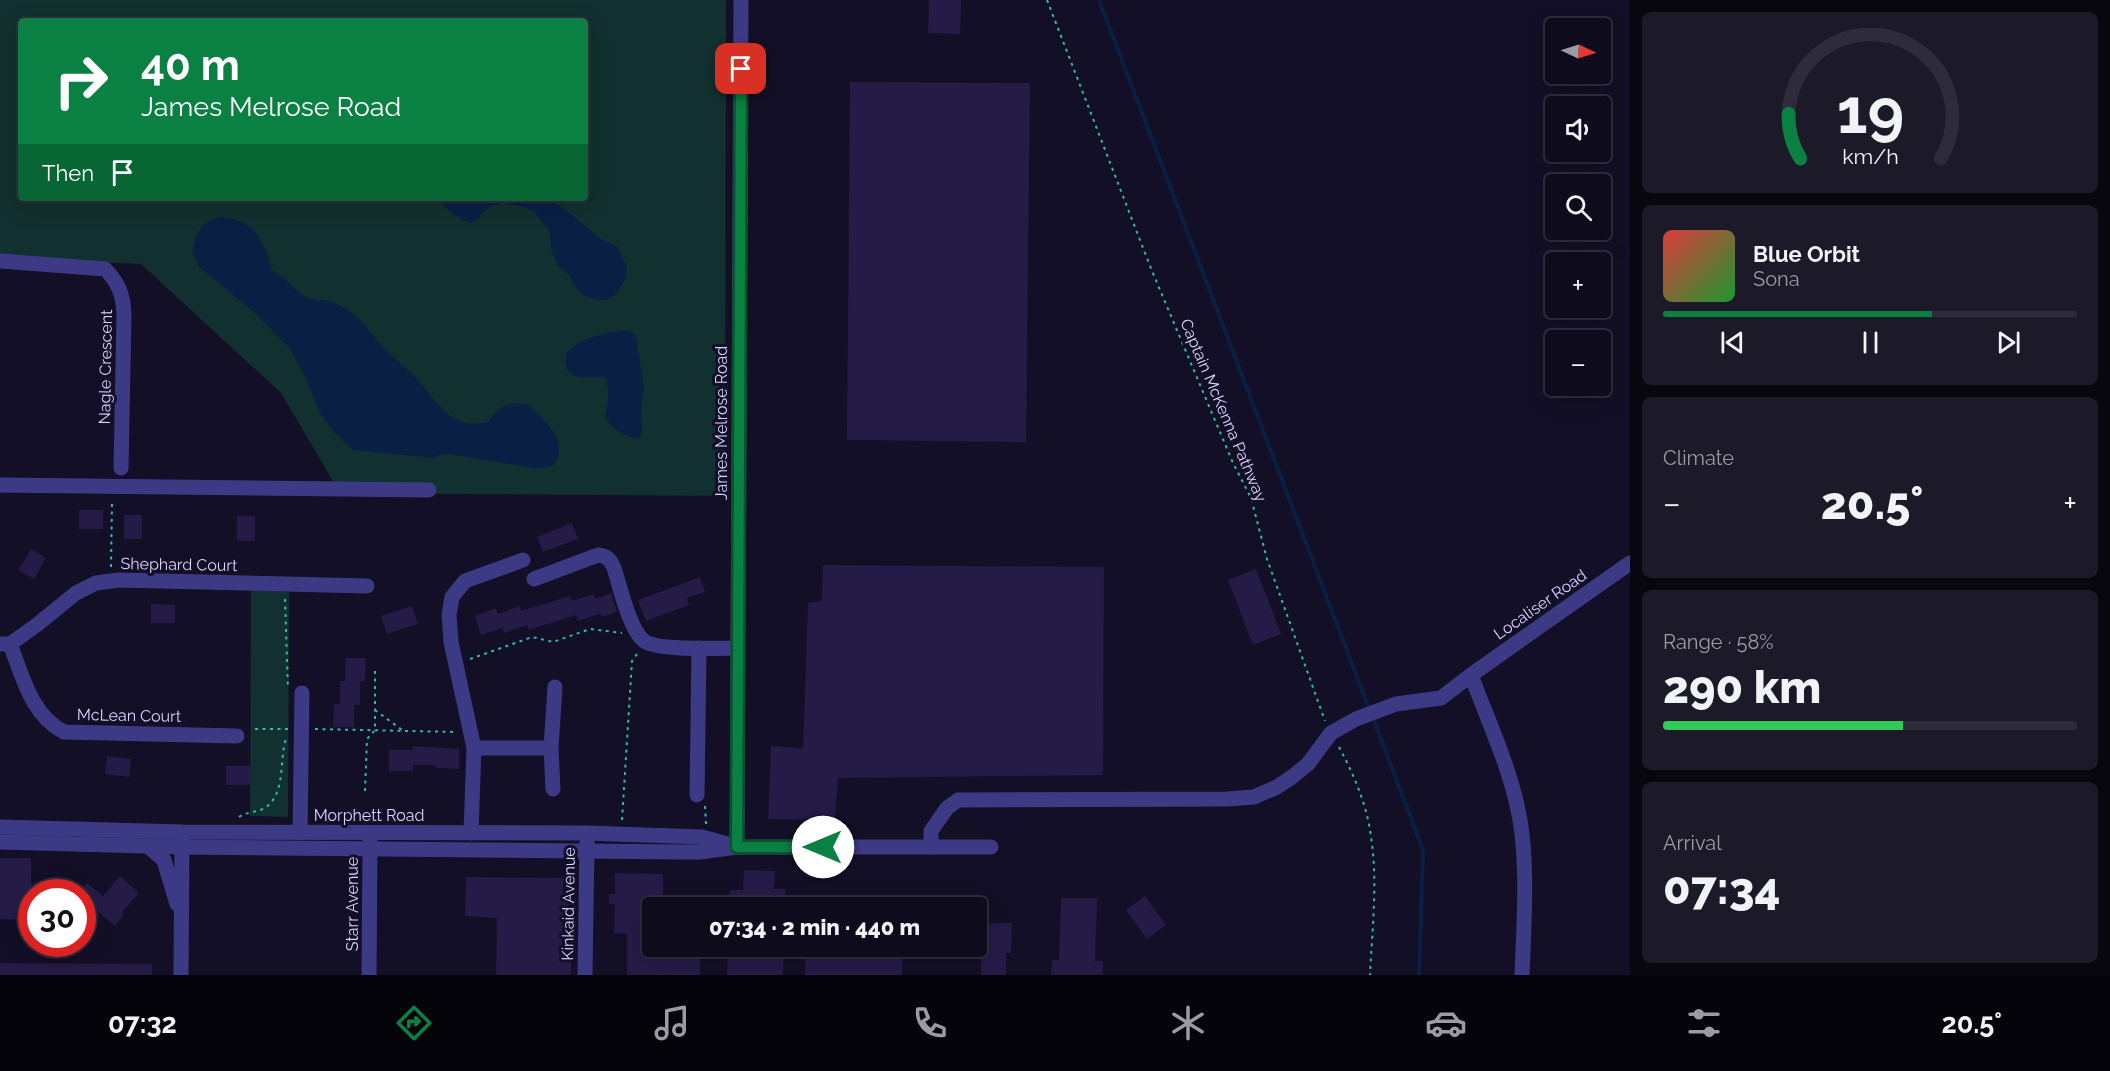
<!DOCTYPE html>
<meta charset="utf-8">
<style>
:root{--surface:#0e0b1c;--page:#1c1929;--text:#f1f3f6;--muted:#9b9ba3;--line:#2e2b3b;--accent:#0b8043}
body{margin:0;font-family:Raleway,sans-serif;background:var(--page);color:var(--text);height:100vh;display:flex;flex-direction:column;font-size:22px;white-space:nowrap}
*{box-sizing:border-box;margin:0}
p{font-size:20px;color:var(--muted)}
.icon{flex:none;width:33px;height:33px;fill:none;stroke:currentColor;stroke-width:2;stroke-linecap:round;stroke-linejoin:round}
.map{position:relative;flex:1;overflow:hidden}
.details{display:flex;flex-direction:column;gap:12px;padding:12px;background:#08060f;width:480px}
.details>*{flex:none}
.hud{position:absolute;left:18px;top:18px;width:570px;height:183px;border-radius:6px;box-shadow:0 6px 24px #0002,0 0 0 2px var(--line);background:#0b8043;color:#fff;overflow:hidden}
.needle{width:39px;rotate:94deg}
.buttons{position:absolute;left:1545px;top:18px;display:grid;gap:12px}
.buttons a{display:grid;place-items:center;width:66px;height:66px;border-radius:6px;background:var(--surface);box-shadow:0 6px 24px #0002,0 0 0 2px var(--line);font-size:30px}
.speed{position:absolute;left:18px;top:879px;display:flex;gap:12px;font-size:30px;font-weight:700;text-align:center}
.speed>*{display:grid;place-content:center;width:78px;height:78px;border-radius:50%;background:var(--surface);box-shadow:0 6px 24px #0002,0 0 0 2px var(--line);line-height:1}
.speed .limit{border:9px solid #d22;background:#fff;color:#111}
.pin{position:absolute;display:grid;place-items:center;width:51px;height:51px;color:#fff;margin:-26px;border-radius:12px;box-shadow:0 3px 9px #0006}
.me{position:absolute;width:66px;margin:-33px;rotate:270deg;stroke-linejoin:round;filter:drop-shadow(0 0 4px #0008)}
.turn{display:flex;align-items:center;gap:21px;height:126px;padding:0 24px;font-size:27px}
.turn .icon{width:78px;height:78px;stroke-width:2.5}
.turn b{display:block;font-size:42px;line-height:51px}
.then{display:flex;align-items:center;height:57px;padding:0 24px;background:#0003;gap:12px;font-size:22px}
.big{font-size:45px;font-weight:800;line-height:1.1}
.details .widget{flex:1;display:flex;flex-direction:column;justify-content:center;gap:9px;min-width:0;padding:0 21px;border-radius:9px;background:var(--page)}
.details .dial{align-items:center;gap:0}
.dial svg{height:156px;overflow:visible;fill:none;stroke:var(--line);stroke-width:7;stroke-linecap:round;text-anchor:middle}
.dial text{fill:var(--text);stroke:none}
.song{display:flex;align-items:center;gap:18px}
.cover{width:72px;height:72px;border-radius:9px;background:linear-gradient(135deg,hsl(0 70% 55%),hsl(130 70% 35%))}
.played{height:6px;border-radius:3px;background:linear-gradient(90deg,var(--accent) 65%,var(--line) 65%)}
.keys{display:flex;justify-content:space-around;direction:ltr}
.heat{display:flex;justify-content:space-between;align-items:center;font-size:33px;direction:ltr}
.charge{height:9px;border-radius:4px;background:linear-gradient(90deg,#34c759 58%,var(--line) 0)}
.trip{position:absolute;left:642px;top:897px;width:345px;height:60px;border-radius:6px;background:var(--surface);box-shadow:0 6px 24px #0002,0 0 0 2px var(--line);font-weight:800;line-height:60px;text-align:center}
.menu{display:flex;height:96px;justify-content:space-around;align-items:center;background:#06040b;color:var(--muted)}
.menu .icon{width:42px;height:42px}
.menu .active{color:var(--accent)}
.menu b{font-size:27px;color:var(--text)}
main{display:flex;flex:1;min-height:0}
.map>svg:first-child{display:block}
.green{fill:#12302f;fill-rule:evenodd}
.water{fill:#0a1f44}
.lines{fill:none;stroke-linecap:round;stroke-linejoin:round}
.stream{stroke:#0a1f44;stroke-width:4}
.building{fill:#241b47}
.path{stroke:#2fb8b0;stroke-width:2;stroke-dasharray:3 4.5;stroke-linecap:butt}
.minor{stroke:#3d3a85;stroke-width:15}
.route-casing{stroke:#07532c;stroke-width:15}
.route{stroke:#0b8043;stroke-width:10}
.labels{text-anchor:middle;stroke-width:6;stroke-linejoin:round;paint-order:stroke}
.street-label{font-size:16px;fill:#d9d4ff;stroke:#130f26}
</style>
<main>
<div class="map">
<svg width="1630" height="975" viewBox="0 0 1630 975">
<rect width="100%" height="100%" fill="#130f26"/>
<g class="green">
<path d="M0 0H726L725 496 340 493 281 393 141 264 0 258ZM21 21H585V198H21Z"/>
<polygon points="251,590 289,592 288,817 250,816"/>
</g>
<g class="water">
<polygon points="440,198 543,198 562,207 601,239 617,247 627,267 625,280 615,295 607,300 598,300 583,295 572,282 569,274 558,266 551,249 550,232 535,212 525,207 503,203 491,206 482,213 477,220 471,223 464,221 449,211"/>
<path d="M223 217C256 222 264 240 272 270 286 278 292 288 304 296 313 301 321 299 330 301 339 304 348 310 354 315 365 324 373 336 382 346 391 356 402 364 412 374 435 397 449 432 488 422 500 405 507 402 528 404 544 421 570 440 554 465L540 469 449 454 438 455 435 458 353 450 335 433 320 413 305 376 291 350 254 312 199 267 192 252C197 232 200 219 223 217Z"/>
<path d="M625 330 631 331 636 337 644 387 641 409 642 433 638 439C626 438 612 428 605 418 607 405 611 389 605 377 596 376 581 379 573 375 568 373 566 368 566 363 562 339 608 333 625 330Z"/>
</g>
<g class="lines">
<g class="stream">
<polyline points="1099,0 1370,711"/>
<polyline points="1373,718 1423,850 1419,975"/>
</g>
</g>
<g class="building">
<polygon points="929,0 961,0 960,34 928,33"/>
<polygon points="850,82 1030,83 1026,442 847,440"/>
<rect x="79" y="510" width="24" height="19"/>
<rect x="124" y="515" width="18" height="24"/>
<rect x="237" y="516" width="18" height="25"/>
<polygon points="572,523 578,539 543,552 537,537"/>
<polygon points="31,549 46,558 34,579 18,570"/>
<polygon points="823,565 1104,567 1103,775 838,778 835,820 768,819 771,746 803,748 808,603 822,601"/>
<polygon points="1256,569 1281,634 1253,645 1228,580"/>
<polygon points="700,577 705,592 687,598 689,605 646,621 638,600"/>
<polygon points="611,593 617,612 602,617 601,613 578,621 576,615 529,630 527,625 504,633 502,628 481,635 475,616 496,608 498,614 520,606 521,611 570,596 572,601 593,594 595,599"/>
<polygon points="151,604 175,605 175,623 151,623"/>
<polygon points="412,606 418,624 387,634 381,616"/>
<polygon points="346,658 366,658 365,681 360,681 360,705 354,705 354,727 333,727 334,704 340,704 340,681 345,681"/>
<polygon points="413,746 459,749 459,769 436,768 436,765 413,765 413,771 389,771 389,750 413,750"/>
<polygon points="107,756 131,759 129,777 105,774"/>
<polygon points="226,766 251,766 250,785 226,785"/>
<polygon points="0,858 31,858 32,920 0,919"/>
<polygon points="744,870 775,871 774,889 785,889 785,908 729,908 730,890 743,890"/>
<polygon points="615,873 663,874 663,908 652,908 652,947 700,948 700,975 627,975 627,934 614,933 615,904 609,904 609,894 615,894"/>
<polygon points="120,876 139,893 122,912 124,914 115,926 82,898 82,888 87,883 103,896"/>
<polygon points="466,877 572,878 571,975 496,975 497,918 465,916"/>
<polygon points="827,896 854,897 853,908 827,908"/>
<polygon points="1145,896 1166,925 1147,939 1126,910"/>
<polygon points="1061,898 1097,898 1095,961 1103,961 1103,975 1051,975 1052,960 1059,960"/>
<polygon points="987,923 1012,923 1011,953 1006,953 1006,975 981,975 981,927 987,927"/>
<polygon points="728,946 784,946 783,975 727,975"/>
<polygon points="806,946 903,946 902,975 805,975"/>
<polygon points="0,963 152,964 152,975 0,975"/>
</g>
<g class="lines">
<g class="path">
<polyline points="1047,0 1152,271 1233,463 1251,498 1267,559 1325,721"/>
<polyline points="111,567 112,501"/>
<polyline points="285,599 288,689"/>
<polyline points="470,659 532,637 553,642 590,629 622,633"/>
<polyline points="375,710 402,730"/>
<polyline points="255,729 288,729"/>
<polyline points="315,729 456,732"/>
<path d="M1339 747C1354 775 1367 805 1371 837 1378 881 1372 931 1370 975"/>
<polyline points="365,791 367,739 375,730 375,671"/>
<polyline points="705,806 706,824"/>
<path d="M239 817C247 811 258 813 266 807 286 793 279 759 286 739"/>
<polyline points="622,820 632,661 637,654"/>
</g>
<g class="minor">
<path d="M0 261 105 269C119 283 123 295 124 314L121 468"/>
<polyline points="0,485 429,490"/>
<path d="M534 579 598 555C607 556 610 559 614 568 620 586 629 629 644 641 658 651 719 648 737 648"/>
<path d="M1 644H10C23 677 31 715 64 732L237 736"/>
<polyline points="10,644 38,624 76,593 96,583 119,580 367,586"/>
<polyline points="1471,675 1630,563"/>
<polyline points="474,748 551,748"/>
<polyline points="553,789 551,748 555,687"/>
<polyline points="697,795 699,648"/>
<polyline points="0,827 182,832 587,833 702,837 731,845"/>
<polyline points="300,833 302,693"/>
<polyline points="471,833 474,748 451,642 449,615 452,597 465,581 523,560"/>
<polyline points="0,842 183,847 681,852 700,852 737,847 991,847"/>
<polyline points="148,846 164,860 177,904"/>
<polyline points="737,847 741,0"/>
<path d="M931 847V831L947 808 958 800 1227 799 1254 797 1277 787 1292 777 1308 764 1331 733 1356 719 1396 704 1441 698 1471 675C1487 718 1507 761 1517 805 1529 856 1524 922 1522 975"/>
<polyline points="181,975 182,838"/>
<polyline points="369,975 370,840"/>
<polyline points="585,975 587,842"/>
</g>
</g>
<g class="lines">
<g class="route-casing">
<polyline id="route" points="741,69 737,847 823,847"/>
</g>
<use href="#route" class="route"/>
</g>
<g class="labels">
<g class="street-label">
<text transform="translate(105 367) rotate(-89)" y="6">Nagle Crescent</text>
<text transform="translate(1224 410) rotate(67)" y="6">Captain McKenna Pathway</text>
<text transform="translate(721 423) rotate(-90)" y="6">James Melrose Road</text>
<text transform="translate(179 564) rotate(1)" y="6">Shephard Court</text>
<text transform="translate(1540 604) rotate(-35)" y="6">Localiser Road</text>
<text transform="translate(129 715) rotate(1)" y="6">McLean Court</text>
<text x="369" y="821">Morphett Road</text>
<text transform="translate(352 904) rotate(-90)" y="6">Starr Avenue</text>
<text transform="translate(568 904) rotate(-89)" y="6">Kinkaid Avenue</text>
</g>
</g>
</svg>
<div class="buttons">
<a><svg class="needle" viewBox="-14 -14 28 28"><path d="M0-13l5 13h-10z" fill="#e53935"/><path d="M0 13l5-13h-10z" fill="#9b9ba3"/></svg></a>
<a><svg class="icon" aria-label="sound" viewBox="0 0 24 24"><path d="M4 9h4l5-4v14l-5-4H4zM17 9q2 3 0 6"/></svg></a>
<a><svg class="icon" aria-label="search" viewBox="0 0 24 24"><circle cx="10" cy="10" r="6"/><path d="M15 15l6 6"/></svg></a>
<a>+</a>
<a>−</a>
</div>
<div class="speed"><div class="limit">30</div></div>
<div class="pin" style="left:741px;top:69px;background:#d93025"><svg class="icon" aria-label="arrive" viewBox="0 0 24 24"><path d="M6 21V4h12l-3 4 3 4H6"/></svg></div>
<svg class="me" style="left:823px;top:847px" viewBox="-20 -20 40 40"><circle r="19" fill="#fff"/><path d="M0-13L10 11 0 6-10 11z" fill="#0b8043"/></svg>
<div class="trip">07:34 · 2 min · 440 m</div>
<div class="hud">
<div class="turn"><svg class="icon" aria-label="right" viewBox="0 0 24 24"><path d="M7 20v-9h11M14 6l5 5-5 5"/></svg><div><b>40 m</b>James Melrose Road</div></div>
<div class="then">Then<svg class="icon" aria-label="arrive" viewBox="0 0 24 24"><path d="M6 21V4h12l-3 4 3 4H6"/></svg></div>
</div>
</div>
<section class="details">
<div class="widget dial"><svg viewBox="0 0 100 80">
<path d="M14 69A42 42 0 1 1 86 69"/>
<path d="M14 69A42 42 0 0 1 8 46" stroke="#0b8043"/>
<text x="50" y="56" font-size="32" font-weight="700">19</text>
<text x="50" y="72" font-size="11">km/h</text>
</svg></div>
<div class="widget">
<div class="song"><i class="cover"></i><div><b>Blue Orbit</b><p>Sona</p></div></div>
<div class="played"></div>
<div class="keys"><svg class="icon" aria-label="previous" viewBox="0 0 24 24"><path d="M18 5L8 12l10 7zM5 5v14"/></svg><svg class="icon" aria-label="pause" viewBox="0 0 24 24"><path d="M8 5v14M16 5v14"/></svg><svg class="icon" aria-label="next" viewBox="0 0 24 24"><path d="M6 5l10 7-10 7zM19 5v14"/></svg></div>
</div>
<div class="widget"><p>Climate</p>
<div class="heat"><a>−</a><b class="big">20.5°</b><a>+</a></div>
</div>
<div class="widget"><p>Range · 58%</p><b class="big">290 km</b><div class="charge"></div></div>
<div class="widget"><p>Arrival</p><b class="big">07:34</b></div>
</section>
</main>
<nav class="menu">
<b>07:32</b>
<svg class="icon active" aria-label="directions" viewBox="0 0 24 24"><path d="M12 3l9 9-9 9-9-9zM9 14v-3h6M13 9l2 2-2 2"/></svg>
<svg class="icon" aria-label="music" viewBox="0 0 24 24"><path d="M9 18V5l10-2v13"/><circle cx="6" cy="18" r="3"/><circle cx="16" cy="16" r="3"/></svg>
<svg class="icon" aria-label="phone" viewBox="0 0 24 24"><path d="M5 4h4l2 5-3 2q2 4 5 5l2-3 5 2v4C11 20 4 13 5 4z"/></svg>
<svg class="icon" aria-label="climate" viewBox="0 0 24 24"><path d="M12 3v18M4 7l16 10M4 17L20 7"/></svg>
<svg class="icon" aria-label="car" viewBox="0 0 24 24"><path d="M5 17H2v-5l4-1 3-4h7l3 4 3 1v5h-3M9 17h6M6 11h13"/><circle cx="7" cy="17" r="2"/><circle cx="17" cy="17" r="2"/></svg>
<svg class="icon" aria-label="filters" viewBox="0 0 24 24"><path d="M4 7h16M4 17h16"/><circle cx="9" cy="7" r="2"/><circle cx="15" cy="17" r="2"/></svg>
<b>20.5°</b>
</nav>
